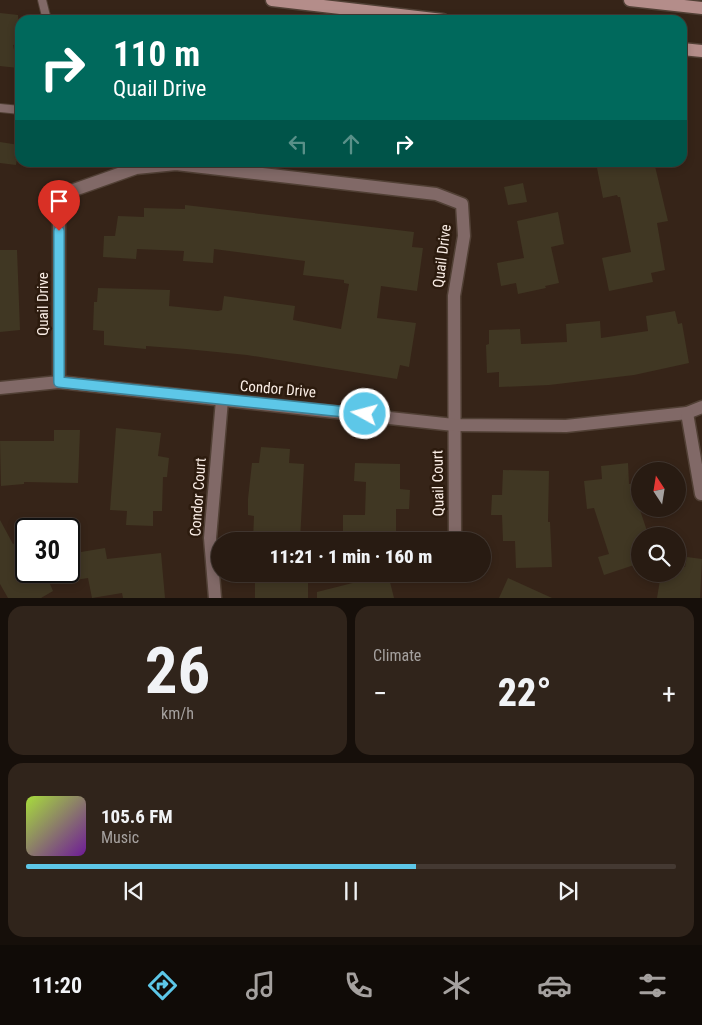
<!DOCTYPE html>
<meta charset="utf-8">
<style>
:root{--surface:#281b12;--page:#30241b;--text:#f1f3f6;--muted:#a5a19f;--line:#443932;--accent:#5dc7e8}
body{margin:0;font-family:"Roboto Condensed",sans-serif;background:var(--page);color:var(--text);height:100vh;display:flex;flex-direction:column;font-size:19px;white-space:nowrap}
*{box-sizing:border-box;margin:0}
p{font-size:16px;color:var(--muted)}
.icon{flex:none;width:28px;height:28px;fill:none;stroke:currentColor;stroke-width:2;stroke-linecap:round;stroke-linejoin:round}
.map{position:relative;height:598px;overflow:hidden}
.panel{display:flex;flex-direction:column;gap:8px;padding:8px;background:#160f0a;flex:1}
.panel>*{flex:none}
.hud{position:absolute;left:15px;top:15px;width:672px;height:152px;border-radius:15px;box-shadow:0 2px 8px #0003,0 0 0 1px var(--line);background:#00695c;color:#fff;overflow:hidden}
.needle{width:32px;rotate:348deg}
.controls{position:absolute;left:631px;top:462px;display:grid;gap:10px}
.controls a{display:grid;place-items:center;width:55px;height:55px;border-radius:50%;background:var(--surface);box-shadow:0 2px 8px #0003,0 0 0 1px var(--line);font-size:25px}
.speed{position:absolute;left:15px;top:518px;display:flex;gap:10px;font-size:25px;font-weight:700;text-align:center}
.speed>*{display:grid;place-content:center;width:65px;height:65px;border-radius:50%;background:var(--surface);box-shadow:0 2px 8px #0003,0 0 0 1px var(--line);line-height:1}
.speed .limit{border:2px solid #111;border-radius:8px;background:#fff;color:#111}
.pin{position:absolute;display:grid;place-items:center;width:42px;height:42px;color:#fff;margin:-51px -21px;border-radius:50% 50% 50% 0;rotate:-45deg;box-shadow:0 0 5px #0007}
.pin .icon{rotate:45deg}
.me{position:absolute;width:55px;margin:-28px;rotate:277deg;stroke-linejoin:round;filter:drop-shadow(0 0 4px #0008)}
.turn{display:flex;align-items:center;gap:18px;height:105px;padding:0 15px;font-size:22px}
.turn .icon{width:65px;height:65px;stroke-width:2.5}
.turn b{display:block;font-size:35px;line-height:42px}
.lanes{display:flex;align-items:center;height:48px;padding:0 15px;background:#0003;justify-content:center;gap:25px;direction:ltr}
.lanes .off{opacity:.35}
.big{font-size:38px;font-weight:800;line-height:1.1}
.panel .widget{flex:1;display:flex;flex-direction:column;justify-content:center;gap:8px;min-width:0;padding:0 18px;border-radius:15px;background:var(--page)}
.panel .dial{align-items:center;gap:0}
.dial b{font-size:65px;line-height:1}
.song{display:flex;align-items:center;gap:15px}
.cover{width:60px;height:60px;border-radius:8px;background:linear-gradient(135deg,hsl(80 70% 55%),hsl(280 70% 35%))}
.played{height:5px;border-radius:2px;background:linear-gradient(90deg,var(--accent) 60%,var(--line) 60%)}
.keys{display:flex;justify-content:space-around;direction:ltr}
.heat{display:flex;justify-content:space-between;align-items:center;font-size:28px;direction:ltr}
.panel .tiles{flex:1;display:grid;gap:8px;grid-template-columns:1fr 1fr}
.widget:last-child{grid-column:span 2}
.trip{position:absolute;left:211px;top:532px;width:280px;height:50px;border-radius:25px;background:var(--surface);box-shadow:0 2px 8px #0003,0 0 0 1px var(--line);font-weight:800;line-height:50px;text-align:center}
.tabs{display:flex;height:80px;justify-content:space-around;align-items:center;background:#100b07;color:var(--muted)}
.tabs .icon{width:35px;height:35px}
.tabs .active{color:var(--accent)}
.tabs b{font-size:22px;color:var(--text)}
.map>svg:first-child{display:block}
.building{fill:#403723}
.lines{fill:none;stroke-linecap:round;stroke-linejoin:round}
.service-casing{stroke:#514035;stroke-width:10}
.minor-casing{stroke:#514035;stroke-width:15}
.secondary-casing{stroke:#514035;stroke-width:15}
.service{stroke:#816967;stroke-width:8}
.minor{stroke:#816967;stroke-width:12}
.secondary{stroke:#b48d8a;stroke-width:12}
.route-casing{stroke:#3c8197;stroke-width:12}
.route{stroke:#5dc7e8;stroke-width:9}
.labels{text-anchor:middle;stroke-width:5;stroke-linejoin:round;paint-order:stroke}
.street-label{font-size:15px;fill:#faede5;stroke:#2c1b0e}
</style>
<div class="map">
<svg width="702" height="598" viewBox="0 0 702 598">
<rect width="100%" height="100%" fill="#362418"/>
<g class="building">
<polygon points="0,13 18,15 20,44 13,45 18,68 0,66"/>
<polygon points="0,142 19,145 16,165 0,163"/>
<polygon points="624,162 654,162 668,221 657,223 665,270 651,273 653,282 609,291 602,258 631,252 620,197 618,197 617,195 603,198 597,168"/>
<polygon points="523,183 527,202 508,205 504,187"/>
<polygon points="185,205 414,232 412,247 423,248 417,291 381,286 377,318 416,323 409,367 400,365 397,379 247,355 186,349 146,346 146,349 104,345 104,331 93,330 94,302 97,302 98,288 170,290 169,306 218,311 222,310 224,296 295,306 293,320 341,329 349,284 344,283 344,280 303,275 305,261 214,249 213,263 183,261 184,251 137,249 136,259 103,257 104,236 115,236 118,216 144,217 144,208 185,209"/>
<polygon points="558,212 564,244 551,247 559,283 545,286 546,288 518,294 516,283 501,286 497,263 524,258 517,221"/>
<polygon points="0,250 17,250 20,330 0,332"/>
<polygon points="675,311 678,324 682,323 689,363 634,375 549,385 499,387 499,372 487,373 486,345 489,344 489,330 520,329 521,344 567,342 566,324 600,321 601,338 648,331 646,316"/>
<polygon points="116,428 161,433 158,456 169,458 167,477 163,477 162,511 153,511 153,526 126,525 127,511 110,510"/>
<polygon points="54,430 80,430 78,483 24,482 24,484 1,486 0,441 54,441"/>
<polygon points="261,447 290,449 289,463 304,464 300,541 253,541 254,516 248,515 248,499 252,463 259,463"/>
<polygon points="355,463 400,464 400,489 410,490 409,509 396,509 396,541 343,541 343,515 365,515 366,482 354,481"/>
<polygon points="628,463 629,484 638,484 640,510 648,534 640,536 640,563 604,575 598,557 609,554 594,508 587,509 584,481 602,479 601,466"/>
<polygon points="503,470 549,471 548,522 550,522 552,567 516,568 515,541 503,541 502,515 491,515 492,495 502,495"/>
<polygon points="0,520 13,544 26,537 26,571 69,571 69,554 105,548 107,559 161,553 165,598 123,598 122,593 92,598 88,578 50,584 53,591 41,598 8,598 0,584"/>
<polygon points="687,557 702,559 700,598 657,598 661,574 678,574 678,566 685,567"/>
<polygon points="255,574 288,574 288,581 308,581 308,598 255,598"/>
<polygon points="388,574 394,598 317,598 317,592"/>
<polygon points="508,578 552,598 499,598"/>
</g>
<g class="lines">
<g class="service-casing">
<g id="service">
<polyline points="42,0 47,20"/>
<polyline points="0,108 20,110"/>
</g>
</g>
<g class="minor-casing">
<g id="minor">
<polyline points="59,382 59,212 71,191 136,168 176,164 436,194 462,204 464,236 454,296 455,541"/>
<polyline points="0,388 59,382 454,425 566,426 687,413 702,407"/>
<polyline points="687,413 701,494"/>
<polyline points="215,598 210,538 222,400"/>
</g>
</g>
<g class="secondary-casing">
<g id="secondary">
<polyline points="272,0 443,20"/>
<polyline points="630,0 702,8"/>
<polyline points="682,49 702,51"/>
</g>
</g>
<use href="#service" class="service"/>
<use href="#minor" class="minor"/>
<use href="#secondary" class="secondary"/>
</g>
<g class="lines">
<g class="route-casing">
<polyline id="route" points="59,231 59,382 365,414"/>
</g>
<use href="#route" class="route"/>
</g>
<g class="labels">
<g class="street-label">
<text transform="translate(442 256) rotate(-83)" y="5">Quail Drive</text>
<text transform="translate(43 304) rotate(-90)" y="5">Quail Drive</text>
<text transform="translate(278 389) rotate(5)" y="5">Condor Drive</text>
<text transform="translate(438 483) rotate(-91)" y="5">Quail Court</text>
<text transform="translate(198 497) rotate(-86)" y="5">Condor Court</text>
</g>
</g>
</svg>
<div class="controls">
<a><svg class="needle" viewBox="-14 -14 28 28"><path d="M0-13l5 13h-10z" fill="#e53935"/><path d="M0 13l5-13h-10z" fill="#a5a19f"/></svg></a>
<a><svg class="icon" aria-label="search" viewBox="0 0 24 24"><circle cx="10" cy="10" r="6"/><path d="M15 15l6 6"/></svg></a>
</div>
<div class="speed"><div class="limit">30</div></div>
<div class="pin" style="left:59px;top:231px;background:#d93025"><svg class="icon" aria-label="arrive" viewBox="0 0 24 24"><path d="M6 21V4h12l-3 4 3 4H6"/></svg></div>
<svg class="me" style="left:365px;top:414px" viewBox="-20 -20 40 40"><circle r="17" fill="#5dc7e8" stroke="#fff" stroke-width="3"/><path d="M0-11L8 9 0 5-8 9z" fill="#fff"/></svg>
<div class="trip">11:21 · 1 min · 160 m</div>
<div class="hud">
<div class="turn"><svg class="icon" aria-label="right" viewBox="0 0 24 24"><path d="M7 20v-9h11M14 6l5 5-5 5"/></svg><div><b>110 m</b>Quail Drive</div></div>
<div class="lanes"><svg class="icon off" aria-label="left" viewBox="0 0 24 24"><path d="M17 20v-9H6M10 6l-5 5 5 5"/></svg><svg class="icon off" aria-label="ahead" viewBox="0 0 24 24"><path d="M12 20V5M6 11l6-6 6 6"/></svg><svg class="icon" aria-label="right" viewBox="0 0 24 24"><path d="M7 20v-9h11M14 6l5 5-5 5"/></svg></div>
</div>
</div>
<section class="panel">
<div class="tiles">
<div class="widget dial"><b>26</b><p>km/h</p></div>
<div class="widget"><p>Climate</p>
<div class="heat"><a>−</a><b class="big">22°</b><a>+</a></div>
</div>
<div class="widget">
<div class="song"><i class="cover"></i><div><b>105.6 FM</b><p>Music</p></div></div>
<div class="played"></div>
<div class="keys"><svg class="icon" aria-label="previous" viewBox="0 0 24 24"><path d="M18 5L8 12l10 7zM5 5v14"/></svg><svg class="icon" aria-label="pause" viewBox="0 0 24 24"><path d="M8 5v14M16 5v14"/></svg><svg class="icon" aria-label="next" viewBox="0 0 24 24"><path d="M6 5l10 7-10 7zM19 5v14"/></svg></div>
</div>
</div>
</section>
<nav class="tabs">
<b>11:20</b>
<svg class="icon active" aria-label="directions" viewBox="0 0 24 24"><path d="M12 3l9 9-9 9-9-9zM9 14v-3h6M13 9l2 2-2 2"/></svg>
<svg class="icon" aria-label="music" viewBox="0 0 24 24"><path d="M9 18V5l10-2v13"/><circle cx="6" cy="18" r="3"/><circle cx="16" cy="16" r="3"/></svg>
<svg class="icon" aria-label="phone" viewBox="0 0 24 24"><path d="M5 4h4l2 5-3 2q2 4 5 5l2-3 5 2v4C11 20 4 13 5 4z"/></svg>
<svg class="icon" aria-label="climate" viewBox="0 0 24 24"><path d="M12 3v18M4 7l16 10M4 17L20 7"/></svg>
<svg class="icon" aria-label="car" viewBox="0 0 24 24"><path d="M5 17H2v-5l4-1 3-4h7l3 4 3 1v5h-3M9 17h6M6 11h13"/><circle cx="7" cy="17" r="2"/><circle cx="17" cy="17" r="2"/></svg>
<svg class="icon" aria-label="filters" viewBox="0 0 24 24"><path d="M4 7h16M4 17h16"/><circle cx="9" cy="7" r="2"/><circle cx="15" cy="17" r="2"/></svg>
</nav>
